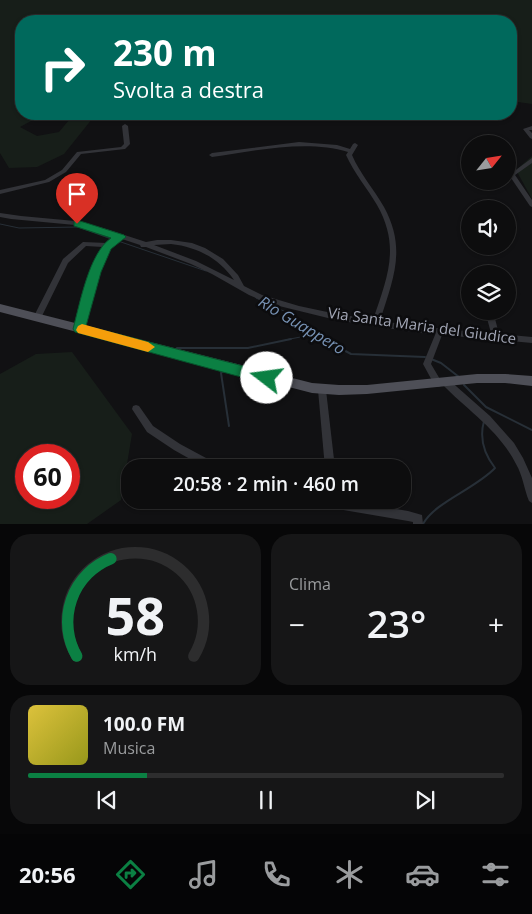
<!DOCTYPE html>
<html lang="it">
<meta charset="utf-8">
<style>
:root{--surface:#0d0d0e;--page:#161617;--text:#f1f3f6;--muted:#9a9c9e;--line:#2d2d2e;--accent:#0b8043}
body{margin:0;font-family:"Open Sans",sans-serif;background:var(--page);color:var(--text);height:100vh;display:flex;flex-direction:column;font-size:19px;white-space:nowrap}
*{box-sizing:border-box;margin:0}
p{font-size:16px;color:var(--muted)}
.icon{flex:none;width:28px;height:28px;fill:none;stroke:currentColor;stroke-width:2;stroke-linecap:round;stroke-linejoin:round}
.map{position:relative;height:524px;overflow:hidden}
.panel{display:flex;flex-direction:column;gap:10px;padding:10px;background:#070708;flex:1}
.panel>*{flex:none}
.banner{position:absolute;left:15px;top:15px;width:502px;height:105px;border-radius:20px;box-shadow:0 1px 4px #0004,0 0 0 1px var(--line);background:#00695c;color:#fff;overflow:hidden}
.needle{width:32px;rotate:60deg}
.tools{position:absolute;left:461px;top:135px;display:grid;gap:10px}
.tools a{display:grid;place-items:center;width:55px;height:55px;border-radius:50%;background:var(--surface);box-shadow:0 1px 4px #0004,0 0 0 1px var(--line);font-size:25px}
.speed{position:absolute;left:15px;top:444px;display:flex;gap:10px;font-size:25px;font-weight:700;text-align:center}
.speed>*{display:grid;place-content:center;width:65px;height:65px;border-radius:50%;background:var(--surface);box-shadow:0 1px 4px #0004,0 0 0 1px var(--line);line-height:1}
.speed .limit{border:8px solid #d22;background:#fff;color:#111}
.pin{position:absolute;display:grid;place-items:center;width:42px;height:42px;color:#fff;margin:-51px -21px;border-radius:50% 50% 50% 0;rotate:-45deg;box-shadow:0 0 5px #0007}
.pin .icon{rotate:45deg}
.me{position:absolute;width:55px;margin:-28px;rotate:285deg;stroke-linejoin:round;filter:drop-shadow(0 0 4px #0008)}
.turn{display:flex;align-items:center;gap:18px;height:105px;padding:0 15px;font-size:22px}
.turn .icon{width:65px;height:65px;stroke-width:2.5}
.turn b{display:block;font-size:35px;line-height:42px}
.big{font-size:38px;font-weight:600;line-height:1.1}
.panel .tile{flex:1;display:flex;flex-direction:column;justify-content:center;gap:8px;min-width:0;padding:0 18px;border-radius:20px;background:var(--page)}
.panel .dial{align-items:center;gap:0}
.dial svg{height:130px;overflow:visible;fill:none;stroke:var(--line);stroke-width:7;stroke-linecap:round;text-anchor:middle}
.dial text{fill:var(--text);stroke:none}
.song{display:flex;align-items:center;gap:15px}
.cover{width:60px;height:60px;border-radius:8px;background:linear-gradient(135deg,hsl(50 70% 55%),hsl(60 70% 35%))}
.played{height:5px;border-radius:2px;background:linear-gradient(90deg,var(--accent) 25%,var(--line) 25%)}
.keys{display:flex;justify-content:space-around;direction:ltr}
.heat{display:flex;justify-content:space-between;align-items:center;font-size:28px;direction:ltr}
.panel .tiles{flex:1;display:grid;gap:10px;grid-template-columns:1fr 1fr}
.tile:last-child{grid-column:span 2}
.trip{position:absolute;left:121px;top:459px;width:290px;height:50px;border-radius:20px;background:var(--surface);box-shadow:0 1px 4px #0004,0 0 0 1px var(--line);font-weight:600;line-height:50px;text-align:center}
.tab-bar{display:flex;height:80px;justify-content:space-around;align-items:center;background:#050506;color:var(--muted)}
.tab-bar .icon{width:35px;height:35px}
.tab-bar .current{color:var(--accent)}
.tab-bar b{font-size:22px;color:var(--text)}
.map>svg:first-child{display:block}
.green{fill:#171e19;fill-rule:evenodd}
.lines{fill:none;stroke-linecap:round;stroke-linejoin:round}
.stream-far1{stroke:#272f37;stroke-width:1}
.stream{stroke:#272f37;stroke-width:2}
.minor{fill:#323338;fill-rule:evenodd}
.major{fill:#4e4f57;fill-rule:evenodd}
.route{fill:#0b8043;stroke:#07532c}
.slow{fill:#f59e0b}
.labels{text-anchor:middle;stroke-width:5;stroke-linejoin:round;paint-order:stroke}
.street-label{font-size:15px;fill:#a2a6b5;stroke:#0c0c0e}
.water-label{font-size:16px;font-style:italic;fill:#7691b3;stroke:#0c0c0e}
</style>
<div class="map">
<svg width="532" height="524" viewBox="0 0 532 524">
<rect width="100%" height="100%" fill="#111113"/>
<g class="green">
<polygon points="0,0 532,0 532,104 511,101 511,21 21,21 21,114 44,114 20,127 37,136 59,132 74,114 96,114 64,154 37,167 9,168 0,153"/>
<polygon points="532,156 532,199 516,170"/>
<path d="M72 352 132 434 121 500 87 524H0V374L36 354ZM26 455H69V498H26Z"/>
</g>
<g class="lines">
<g class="stream-far1">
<polyline points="0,224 19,228 78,227 114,240"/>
<polyline points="118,241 206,271"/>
<polyline points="256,298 288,313 325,340"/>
<polyline points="285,340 316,334"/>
</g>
<g class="stream">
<polyline points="323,339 351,354 425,357"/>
<polyline points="177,348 248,348 291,339"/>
<polyline points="431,359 441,363 459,377"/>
<polyline points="223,371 221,373 229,426"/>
<polyline points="464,385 486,407 532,430"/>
<path d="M423 524C435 502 475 489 495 468 484 454 479 439 484 421"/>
</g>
<g class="minor">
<polygon points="125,124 128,126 130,144 125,149 81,154 66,172 49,182 0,194 0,190 45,180 62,170 77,152 121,147 124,144 122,126"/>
<polygon points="532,126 532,130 529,130 532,133 532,139 530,138 523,129"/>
<path d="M299 142 337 145 350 149 353 144 355 143 358 145 352 155C360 174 374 189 384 207 407 249 393 279 380 321L432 328H440L443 329 491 333 485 311H493L499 334 532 337V343L442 335 431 364 441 381 442 379 445 378 448 379 490 416 514 443 523 458 532 478V503L529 501C524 489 523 476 516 464 499 430 467 410 442 384L441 386 438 387 435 386 423 364 435 335 365 325 332 319 267 303 249 295 212 274 191 264 146 247H141L140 245 122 239 109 248 98 272 82 331 79 332 76 331 75 329 92 272 103 247 86 246 68 263 40 320 37 321 34 320 33 318 63 259 83 242 107 243 116 237 75 225 11 219 0 217V213L21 216 75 221 103 228 146 242 157 240H171L192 243 205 248 223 259 238 275 244 286 262 295 299 306 332 313 373 320C387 278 401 247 377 205 367 188 354 173 346 155L348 152C306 139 255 151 212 157L209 155 212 153ZM171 244C197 247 219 258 234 280L196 261 154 245Z"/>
<polygon points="532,158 532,163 515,175 532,200 532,207 530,206 509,175"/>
<polygon points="322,386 325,387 326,390 335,468 325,468 318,390 319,387"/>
<polygon points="136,405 139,406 153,426 180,444 219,465 220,468 206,468 174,450 147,432 132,409 133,406"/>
<polygon points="309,500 343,500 408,511 422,515 423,524 413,524 413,522 408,521 314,505 311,503"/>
</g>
<polygon class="major" points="0,304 312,383 339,385 367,385 477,374 505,374 532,376 532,386 505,383 477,383 367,394 339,395 312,393 0,312"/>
</g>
<path class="route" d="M77 220 124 235 126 237 111 249 101 272 86 326 267 372 272 374 274 378 272 383 267 384 75 332 73 329C80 303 89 253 111 238L74 226V221Z"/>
<polygon class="slow" points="82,324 148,342 155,347 148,352 78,333 76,330 78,326"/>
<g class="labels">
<g class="street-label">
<text transform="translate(422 326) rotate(8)" y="5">Via Santa Maria del Giudice</text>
</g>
<g class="water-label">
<text transform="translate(302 325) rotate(31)" y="6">Rio Guappero</text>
</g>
</g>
</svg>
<div class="tools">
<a><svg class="needle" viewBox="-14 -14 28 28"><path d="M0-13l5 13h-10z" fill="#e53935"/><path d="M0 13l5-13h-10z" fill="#9a9c9e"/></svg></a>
<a><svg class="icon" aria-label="sound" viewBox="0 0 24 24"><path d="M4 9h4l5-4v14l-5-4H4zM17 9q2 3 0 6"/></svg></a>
<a><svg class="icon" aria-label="layers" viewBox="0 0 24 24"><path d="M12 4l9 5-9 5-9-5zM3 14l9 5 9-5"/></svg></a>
</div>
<div class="speed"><div class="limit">60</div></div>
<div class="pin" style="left:77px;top:224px;background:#d93025"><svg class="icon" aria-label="arrive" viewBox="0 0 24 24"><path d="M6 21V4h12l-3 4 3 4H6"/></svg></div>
<svg class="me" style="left:267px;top:378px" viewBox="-20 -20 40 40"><circle r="19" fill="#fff"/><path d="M0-13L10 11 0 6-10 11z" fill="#0b8043"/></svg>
<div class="trip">20:58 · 2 min · 460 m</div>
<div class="banner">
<div class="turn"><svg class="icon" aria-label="right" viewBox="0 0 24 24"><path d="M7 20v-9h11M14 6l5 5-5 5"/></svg><div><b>230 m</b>Svolta a destra</div></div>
</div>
</div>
<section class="panel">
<div class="tiles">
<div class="tile dial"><svg viewBox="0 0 100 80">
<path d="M14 69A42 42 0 1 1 86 69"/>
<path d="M14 69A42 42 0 0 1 35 9" stroke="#0b8043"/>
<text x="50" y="56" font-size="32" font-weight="700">58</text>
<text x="50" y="72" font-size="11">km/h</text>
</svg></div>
<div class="tile"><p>Clima</p>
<div class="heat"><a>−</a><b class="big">23°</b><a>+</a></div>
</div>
<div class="tile">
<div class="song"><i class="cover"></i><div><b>100.0 FM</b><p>Musica</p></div></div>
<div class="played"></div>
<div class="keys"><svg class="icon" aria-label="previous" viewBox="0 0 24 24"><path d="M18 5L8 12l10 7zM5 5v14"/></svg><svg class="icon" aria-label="pause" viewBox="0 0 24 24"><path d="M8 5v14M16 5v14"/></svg><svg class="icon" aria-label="next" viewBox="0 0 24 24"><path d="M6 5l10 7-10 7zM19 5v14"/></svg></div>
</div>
</div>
</section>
<nav class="tab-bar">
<b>20:56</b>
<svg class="icon current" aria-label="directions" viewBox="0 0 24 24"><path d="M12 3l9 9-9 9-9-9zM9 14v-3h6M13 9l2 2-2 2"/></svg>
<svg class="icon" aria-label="music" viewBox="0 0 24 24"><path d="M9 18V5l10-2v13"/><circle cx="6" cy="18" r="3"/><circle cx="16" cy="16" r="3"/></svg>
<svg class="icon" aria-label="phone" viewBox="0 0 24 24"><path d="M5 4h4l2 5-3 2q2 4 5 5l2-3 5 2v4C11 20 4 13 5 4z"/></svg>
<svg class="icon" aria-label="climate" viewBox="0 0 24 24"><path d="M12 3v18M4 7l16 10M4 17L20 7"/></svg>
<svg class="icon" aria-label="car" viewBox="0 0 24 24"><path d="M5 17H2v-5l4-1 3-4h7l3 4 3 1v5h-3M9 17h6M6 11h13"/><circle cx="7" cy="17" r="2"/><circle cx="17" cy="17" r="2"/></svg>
<svg class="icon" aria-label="filters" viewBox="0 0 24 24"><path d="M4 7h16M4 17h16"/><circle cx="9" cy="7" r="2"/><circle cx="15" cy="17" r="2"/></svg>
</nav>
